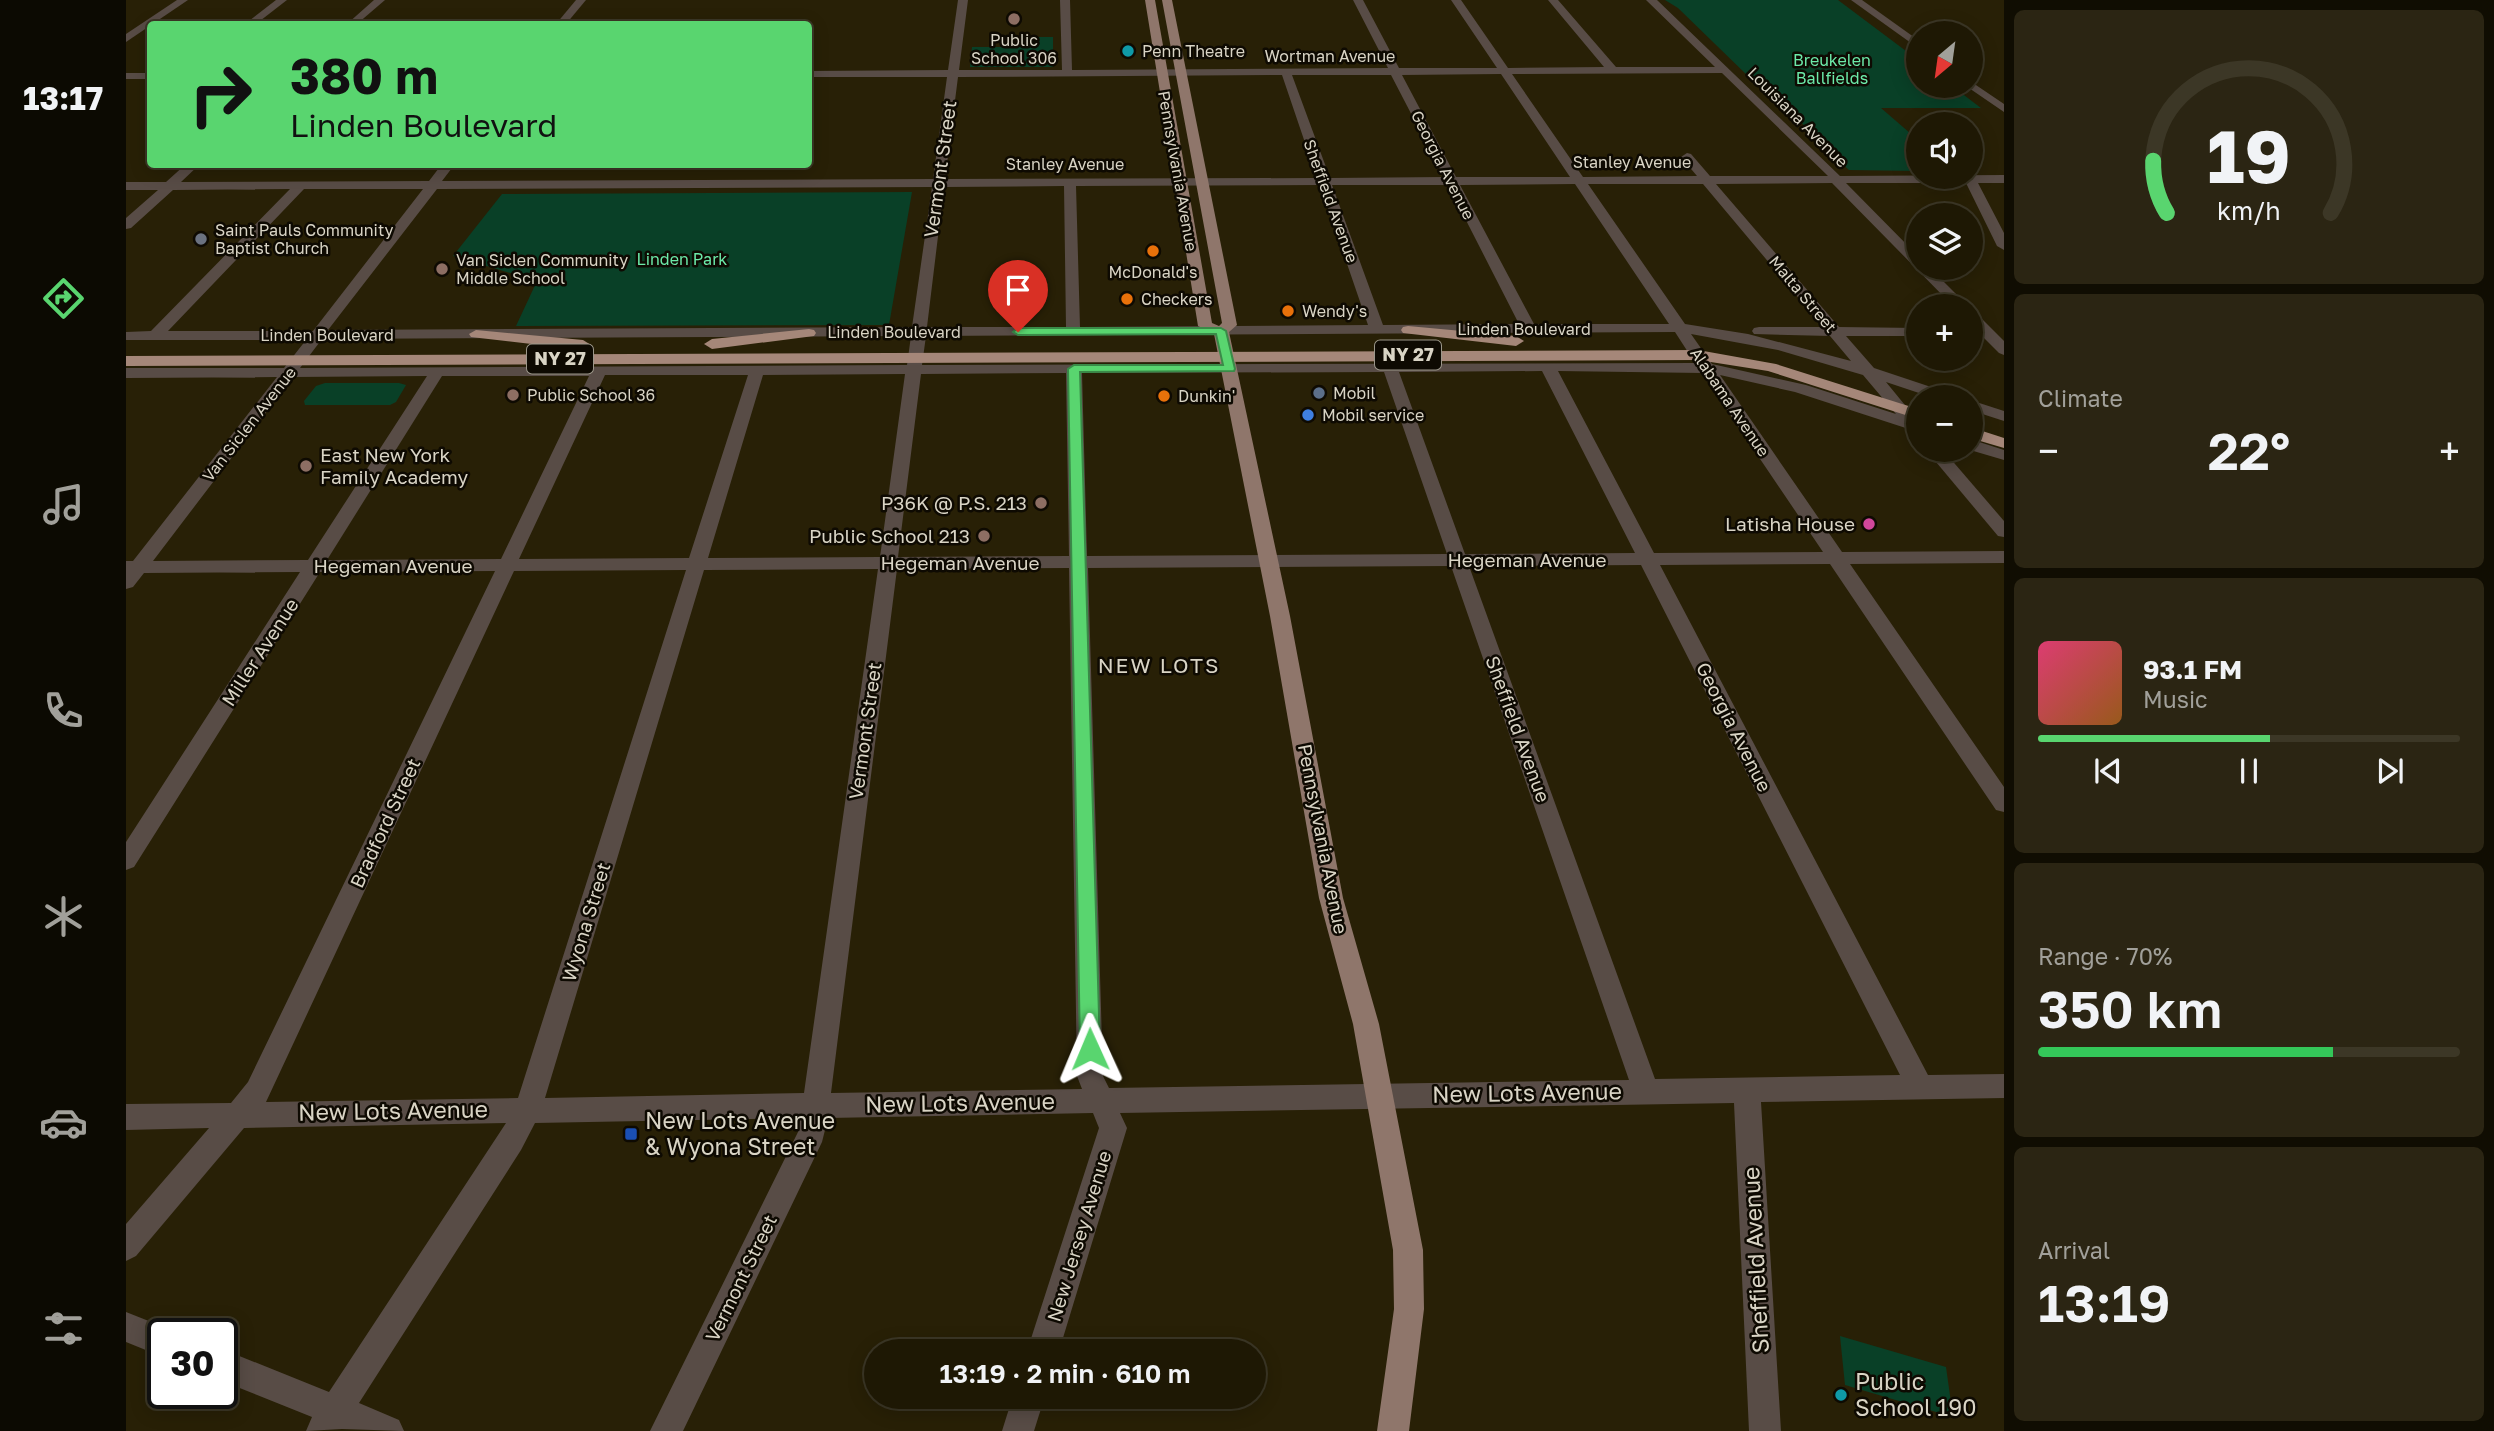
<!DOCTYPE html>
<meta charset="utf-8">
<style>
:root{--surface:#1e1804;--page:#2b2513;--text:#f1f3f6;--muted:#a1a09a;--line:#3c3726;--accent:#59d56f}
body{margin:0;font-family:"Golos Text",sans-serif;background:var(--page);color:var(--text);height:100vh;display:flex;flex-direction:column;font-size:26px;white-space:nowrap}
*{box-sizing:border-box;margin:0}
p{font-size:23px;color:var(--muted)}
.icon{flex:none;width:38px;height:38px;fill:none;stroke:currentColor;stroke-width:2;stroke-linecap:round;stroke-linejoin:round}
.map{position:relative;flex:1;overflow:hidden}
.drawer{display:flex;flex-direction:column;gap:10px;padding:10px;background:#100d02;width:490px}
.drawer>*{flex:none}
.banner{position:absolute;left:21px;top:21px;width:665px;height:147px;border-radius:7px;box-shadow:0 4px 18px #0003,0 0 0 2px var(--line);background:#59d56f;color:#111;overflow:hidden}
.needle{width:46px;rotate:209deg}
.tools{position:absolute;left:1780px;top:21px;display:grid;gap:14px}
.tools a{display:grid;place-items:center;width:77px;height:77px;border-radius:50%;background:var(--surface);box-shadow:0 4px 18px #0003,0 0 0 2px var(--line);font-size:35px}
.speed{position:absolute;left:21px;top:1318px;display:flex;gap:14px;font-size:35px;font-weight:700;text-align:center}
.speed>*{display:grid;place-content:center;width:91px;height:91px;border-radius:50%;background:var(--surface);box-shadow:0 4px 18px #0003,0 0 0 2px var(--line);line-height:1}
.speed .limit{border:4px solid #111;border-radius:10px;background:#fff;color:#111}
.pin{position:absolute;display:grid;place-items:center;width:60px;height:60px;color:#fff;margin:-72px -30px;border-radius:50% 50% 50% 0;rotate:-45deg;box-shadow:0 0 7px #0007}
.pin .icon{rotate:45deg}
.me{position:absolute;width:77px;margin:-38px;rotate:359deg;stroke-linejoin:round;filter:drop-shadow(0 0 5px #0008)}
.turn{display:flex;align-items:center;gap:24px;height:147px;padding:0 28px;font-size:32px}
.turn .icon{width:91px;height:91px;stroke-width:2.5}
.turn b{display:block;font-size:49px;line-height:60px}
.big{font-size:52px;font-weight:600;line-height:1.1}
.drawer .widget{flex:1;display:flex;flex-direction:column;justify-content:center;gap:10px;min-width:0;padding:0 24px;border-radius:10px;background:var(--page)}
.drawer .dial{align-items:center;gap:0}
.dial svg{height:182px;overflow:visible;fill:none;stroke:var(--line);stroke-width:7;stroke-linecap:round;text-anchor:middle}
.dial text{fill:var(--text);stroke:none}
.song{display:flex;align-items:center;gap:21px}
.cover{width:84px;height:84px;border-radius:10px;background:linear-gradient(135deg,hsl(340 70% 55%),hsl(30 70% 35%))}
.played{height:7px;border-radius:4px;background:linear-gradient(90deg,var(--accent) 55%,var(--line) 55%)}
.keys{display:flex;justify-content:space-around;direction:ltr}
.heat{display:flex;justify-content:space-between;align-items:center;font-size:38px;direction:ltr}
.charge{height:10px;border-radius:5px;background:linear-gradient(90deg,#34c759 70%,var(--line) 0)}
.trip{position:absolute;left:738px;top:1339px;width:402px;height:70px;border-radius:35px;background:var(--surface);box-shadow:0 4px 18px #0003,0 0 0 2px var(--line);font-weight:600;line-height:70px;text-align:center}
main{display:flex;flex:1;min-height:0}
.dock{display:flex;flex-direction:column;width:126px;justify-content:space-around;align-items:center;background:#0c0a02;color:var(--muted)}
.dock .icon{width:49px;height:49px}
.dock .selected{color:var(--accent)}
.dock b{font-size:32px;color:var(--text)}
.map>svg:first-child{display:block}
.green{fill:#094027}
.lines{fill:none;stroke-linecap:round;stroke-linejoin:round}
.minor{fill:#584c46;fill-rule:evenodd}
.major{fill:#8f766b;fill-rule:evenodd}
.highway{fill:#a58779;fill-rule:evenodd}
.route{fill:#59d56f;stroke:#3a8a48;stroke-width:2}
.education-dot{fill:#8d6e63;stroke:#0e0a02;stroke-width:2.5}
.culture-dot{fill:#0f9aa8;stroke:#0e0a02;stroke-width:2.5}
.worship-dot{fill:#6b7280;stroke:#0e0a02;stroke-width:2.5}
.food-dot{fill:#e8710a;stroke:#0e0a02;stroke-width:2.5}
.service-dot{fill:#5c6f8a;stroke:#0e0a02;stroke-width:2.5}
.shop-dot{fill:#3f7fe0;stroke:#0e0a02;stroke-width:2.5}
.hotel-dot{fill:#d1479c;stroke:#0e0a02;stroke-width:2.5}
.transit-dot{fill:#1a4fb4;stroke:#0e0a02;stroke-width:2.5}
.labels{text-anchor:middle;stroke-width:5;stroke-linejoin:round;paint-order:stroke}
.far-poi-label{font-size:16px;fill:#d9d4c5;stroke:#0e0a02;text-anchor:start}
.far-street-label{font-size:16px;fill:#d9d4c5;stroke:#0e0a02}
.far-park-label{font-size:16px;fill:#6ceaa9;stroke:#0e0a02}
.shield{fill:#0e0a02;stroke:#9c978a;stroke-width:2}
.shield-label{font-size:18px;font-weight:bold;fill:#d9d4c5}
.street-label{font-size:19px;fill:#d9d4c5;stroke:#0e0a02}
.poi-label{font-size:19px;fill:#d9d4c5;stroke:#0e0a02;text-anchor:end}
.neighbourhood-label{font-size:21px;letter-spacing:2px;fill:#d9d4c5;stroke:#0e0a02}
.near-street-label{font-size:23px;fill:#d9d4c5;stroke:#0e0a02}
.near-poi-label{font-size:23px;fill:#d9d4c5;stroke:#0e0a02;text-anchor:start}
</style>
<main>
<nav class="dock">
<b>13:17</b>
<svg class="icon selected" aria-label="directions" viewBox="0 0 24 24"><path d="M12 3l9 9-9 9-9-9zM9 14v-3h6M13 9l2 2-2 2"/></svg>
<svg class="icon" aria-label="music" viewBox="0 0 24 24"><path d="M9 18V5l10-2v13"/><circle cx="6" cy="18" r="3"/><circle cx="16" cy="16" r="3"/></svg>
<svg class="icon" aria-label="phone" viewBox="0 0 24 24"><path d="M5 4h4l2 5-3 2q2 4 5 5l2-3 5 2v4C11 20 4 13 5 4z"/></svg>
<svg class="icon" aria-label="climate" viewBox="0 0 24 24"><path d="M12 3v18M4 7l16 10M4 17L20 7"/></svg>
<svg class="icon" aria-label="car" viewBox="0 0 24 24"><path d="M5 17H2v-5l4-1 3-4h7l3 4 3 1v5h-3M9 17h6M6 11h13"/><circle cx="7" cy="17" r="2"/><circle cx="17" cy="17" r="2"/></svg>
<svg class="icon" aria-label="filters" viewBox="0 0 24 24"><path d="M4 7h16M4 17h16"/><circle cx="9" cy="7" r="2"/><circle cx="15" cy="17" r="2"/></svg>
</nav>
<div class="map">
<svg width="1878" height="1431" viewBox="0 0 1878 1431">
<rect width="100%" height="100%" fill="#282006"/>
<g class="green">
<polygon points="1539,0 1712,0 1792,60 1792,86 1826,86 1855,108 1755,108 1792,140 1792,171 1723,170 1713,161 1714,159 1630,80 1624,78 1552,8"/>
<polygon points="899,37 927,37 927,67 844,67 846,47 898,47"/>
<polygon points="786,192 763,325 390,326 411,281 327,256 376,194"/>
<polygon points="199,383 273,383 280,385 270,402 264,405 179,405 178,401 190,386"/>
<polygon points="1714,1336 1820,1367 1827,1417 1719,1385"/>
</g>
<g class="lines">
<g class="minor">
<polygon points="51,0 62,0 0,42 0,34"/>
<polygon points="150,0 161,0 130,24 119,24"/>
<polygon points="248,0 259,0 231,24 221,24"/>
<polygon points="450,0 460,0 440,24 430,24"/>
<path d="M832 0H842L833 70H936L934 0H944L946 70 1262 68 1227 0H1237L1273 68H1371L1325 0H1335L1382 68 1478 67 1422 0H1432L1490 67H1589L1520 0H1531L1714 176 1878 175V183H1852L1878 233V250L1871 246 1840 183H1720L1792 256V268H1804L1842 306H1827L1706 183 1590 184 1713 327 1792 328V336H1720L1748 368 1826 394 1828 397H1805L1760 382 1792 421V432L1669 392 1594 375 1716 552 1878 551V563L1724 564 1878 787V812L1870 810 1704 564 1534 565 1802 1075 1878 1074V1098L1635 1102 1655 1431H1623L1608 1103 994 1113 1001 1128 933 1351H901L973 1128 967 1113 702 1118 696 1142 557 1431H524L672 1132 674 1118 409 1123 395 1150 233 1403 273 1420 278 1431 216 1429 180 1431 186 1417 96 1381V1349L203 1392 380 1123 118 1128 10 1256 0 1261V1224L83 1128 0 1130V1104L105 1103 122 1082 369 571 194 572 8 867 0 870V842L174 572 18 573 7 587 0 589V561H7L151 377 0 378V368H158L180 340H0V332L25 331 164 189 47 190 5 228 0 229V218L32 190H0V182H40L60 164H74L55 182 303 181 316 164H329L316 181 807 179 821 77H682V71L822 70ZM1596 73 1702 176H1584L1565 154 1561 153 1555 157 1571 176 1457 177 1386 74ZM1375 74 1444 177H1330L1276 75ZM1156 75 1191 178 819 179 832 77ZM1166 75H1265L1318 177 1204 178ZM1449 184 1543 324H1408L1334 185ZM1462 184H1577L1697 327H1633L1628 328 1626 331 1628 334 1704 336 1725 361 1622 334 1559 324ZM1194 185 1242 325 954 327 950 186ZM1206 185H1322L1393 324 1257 325ZM938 186 940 327H801L818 187ZM806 187 786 327 202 330 311 189ZM178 189H297L187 331H42ZM1549 332 1569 363 796 365 800 336ZM1565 334 1652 350 1737 375 1770 414 1680 385 1586 364ZM785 336 781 365 174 368 196 339ZM1416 371 1509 553 1339 554 1273 372ZM1432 371 1576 373 1697 552 1528 553ZM1258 372 1321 554 961 556 956 373ZM940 373 943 556 772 557 795 374ZM779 374 754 557 582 558 637 375ZM479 375H622L563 558 393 559ZM301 376 182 560 27 561 167 377ZM316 376H463L375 559 201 560ZM1515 565 1774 1075 1529 1079 1343 566ZM1325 566 1503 1080 983 1088 977 1076 962 568ZM943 568 951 1076 956 1089 705 1093 771 569ZM752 569 678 1093 419 1098 578 570ZM560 570 392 1098 140 1102 388 571Z"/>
<polygon points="1725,0 1736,0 1792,40 1792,48"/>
<rect x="0" y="73" width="24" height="6"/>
<polygon points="1844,81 1878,104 1878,112 1840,86 1844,86"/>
<polygon points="1844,311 1849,312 1878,341 1878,355 1873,353 1844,324"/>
<polygon points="1844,400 1878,411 1878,421 1844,410"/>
<polygon points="1844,439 1878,450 1878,460 1844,450"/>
<polygon points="1800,450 1817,450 1878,521 1878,537 1872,536"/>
<polygon points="0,1312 48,1331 49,1334 37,1334 37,1357 0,1342"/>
<polygon points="887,1396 919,1396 908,1431 876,1431"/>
</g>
<polygon class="major" points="1019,0 1029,0 1086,323 1093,326 1096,323 1036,0 1046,0 1111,325 1103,332 1164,616 1217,898 1253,1024 1297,1250 1298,1309 1283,1431 1251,1431 1268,1309 1267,1250 1227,1024 1193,898 1144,616 1088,334 1072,326"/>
<g class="highway">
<polygon points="1282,326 1390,336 1398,341 1390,346 1277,333 1275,330 1277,327"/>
<polygon points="683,329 688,330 690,333 688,336 586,349 578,344 586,339"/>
<polygon points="350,330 457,340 465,345 457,350 345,337 343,334"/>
<polygon points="1572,350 1650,364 1792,409 1792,419 1642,371 1572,360 0,366 0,356"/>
<polygon points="1844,427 1878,438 1878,448 1844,438"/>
</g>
</g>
<polygon class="route" points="1095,328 1100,331 1109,369 1108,371 954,372 974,1049 971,1055 964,1058 956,1055 954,1049 942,369 948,365 1097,365 1090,334 892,335 887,332 892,328"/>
<g class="education-dot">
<circle cx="888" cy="19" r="7"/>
<circle cx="316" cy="269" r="7"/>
<circle cx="387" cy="395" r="7"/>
<circle cx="180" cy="466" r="7"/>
<circle cx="915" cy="503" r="7"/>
<circle cx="858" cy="536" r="7"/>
</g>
<g class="culture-dot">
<circle cx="1002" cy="51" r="7"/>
<circle cx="1715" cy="1395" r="7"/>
</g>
<circle class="worship-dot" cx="75" cy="239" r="7"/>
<g class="food-dot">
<circle cx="1027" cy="251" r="7"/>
<circle cx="1001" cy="299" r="7"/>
<circle cx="1162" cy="311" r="7"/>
<circle cx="1038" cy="396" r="7"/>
</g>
<circle class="service-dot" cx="1193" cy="393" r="7"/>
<circle class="shop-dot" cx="1182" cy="415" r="7"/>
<circle class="hotel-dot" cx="1743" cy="524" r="7"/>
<rect class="transit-dot" x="498" y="1127" width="14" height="14" rx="3.5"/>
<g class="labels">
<g class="far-poi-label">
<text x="888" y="46" text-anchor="middle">Public<tspan x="888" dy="18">School 306</tspan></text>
<text x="1016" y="57">Penn Theatre</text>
<text x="89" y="236">Saint Pauls Community<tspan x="89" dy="18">Baptist Church</tspan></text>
<text x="330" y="266">Van Siclen Community<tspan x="330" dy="18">Middle School</tspan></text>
<text x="1027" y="278" text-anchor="middle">McDonald's</text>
<text x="1015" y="305">Checkers</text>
<text x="1176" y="317">Wendy's</text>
<text x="1207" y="399">Mobil</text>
<text x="401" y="401">Public School 36</text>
<text x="1052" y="402">Dunkin'</text>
<text x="1196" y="421">Mobil service</text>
</g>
<g class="far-street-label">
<text x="1204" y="62">Wortman Avenue</text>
<text transform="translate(1672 117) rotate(45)" y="6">Louisiana Avenue</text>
<text x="1506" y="168">Stanley Avenue</text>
<text x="939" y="170">Stanley Avenue</text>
<text transform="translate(1317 165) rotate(63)" y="6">Georgia Avenue</text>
<text transform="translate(1052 171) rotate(80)" y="6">Pennsylvania Avenue</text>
<text transform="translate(1205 201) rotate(70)" y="6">Sheffield Avenue</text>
<text transform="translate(1677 294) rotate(50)" y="6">Malta Street</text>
<text x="1398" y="335">Linden Boulevard</text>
<text x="768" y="338">Linden Boulevard</text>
<text x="201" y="341">Linden Boulevard</text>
<text transform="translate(1604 402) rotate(56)" y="6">Alabama Avenue</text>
<text transform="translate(123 424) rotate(-52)" y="6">Van Siclen Avenue</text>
</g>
<g class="far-park-label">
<text x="1706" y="66">Breukelen<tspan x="1706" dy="18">Ballfields</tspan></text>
<text x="556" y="265">Linden Park</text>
</g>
<g class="shield">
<rect x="1249" y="340.5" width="66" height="29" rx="5"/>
<rect x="401" y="344.5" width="66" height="29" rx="5"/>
</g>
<g class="shield-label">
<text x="1282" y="361">NY 27</text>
<text x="434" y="365">NY 27</text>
</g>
<g class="street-label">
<text transform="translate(814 169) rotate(-82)" y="7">Vermont Street</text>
<text x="1401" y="567">Hegeman Avenue</text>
<text x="834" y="570">Hegeman Avenue</text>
<text x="267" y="573">Hegeman Avenue</text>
<text transform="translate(134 652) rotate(-57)" y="7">Miller Avenue</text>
<text transform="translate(1608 727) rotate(63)" y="7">Georgia Avenue</text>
<text transform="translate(1392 729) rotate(70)" y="7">Sheffield Avenue</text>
<text transform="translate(739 731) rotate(-82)" y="7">Vermont Street</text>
<text transform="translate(259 823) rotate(-65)" y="7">Bradford Street</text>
<text transform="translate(1197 839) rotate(79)" y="7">Pennsylvania Avenue</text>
<text transform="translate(460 922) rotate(-73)" y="7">Wyona Street</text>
<text transform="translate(953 1236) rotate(-73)" y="7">New Jersey Avenue</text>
<text transform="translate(615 1278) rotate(-64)" y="7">Vermont Street</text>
</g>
<g class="poi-label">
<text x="194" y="462" text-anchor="start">East New York<tspan x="194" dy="22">Family Academy</tspan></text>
<text x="901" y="510">P36K @ P.S. 213</text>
<text x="1729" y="531">Latisha House</text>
<text x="844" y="543">Public School 213</text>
</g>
<g class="neighbourhood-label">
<text x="1033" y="673">NEW LOTS</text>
</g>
<g class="near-street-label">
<text transform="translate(1401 1093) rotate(-1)" y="8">New Lots Avenue</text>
<text transform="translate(834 1103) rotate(-1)" y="8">New Lots Avenue</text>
<text transform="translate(267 1111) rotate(-1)" y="8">New Lots Avenue</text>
<text transform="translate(1630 1260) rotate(-93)" y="8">Sheffield Avenue</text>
</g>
<g class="near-poi-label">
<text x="519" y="1129">New Lots Avenue<tspan x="519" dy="26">&amp; Wyona Street</tspan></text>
<text x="1729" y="1390">Public<tspan x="1729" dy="26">School 190</tspan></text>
</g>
</g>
</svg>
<div class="tools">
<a><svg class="needle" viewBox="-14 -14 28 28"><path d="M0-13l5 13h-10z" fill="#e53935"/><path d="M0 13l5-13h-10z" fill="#a1a09a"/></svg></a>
<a><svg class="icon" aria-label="sound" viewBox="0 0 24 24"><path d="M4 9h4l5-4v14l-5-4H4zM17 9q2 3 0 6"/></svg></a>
<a><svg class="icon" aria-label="layers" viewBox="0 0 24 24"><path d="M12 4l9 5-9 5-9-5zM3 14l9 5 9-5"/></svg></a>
<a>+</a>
<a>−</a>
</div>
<div class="speed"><div class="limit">30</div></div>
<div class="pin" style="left:892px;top:332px;background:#d93025"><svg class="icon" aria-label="arrive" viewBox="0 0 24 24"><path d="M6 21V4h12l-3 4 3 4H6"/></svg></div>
<svg class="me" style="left:964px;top:1049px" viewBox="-20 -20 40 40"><path d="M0-17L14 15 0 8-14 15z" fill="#59d56f" stroke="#fff" stroke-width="4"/></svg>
<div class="trip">13:19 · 2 min · 610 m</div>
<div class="banner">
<div class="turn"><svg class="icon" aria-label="right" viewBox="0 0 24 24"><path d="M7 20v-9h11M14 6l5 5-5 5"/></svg><div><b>380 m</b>Linden Boulevard</div></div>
</div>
</div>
<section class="drawer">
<div class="widget dial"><svg viewBox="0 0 100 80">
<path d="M14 69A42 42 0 1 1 86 69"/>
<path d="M14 69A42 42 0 0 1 8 46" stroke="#59d56f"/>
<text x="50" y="56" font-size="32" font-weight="700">19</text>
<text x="50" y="72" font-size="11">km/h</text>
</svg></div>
<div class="widget"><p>Climate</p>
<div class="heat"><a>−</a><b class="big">22°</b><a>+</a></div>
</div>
<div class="widget">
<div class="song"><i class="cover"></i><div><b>93.1 FM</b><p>Music</p></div></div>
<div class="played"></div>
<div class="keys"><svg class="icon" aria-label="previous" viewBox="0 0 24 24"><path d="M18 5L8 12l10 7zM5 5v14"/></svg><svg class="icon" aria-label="pause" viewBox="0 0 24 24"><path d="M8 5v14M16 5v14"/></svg><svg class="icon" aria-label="next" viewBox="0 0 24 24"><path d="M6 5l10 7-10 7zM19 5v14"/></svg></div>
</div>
<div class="widget"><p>Range · 70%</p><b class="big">350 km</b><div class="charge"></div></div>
<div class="widget"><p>Arrival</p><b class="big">13:19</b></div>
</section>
</main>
